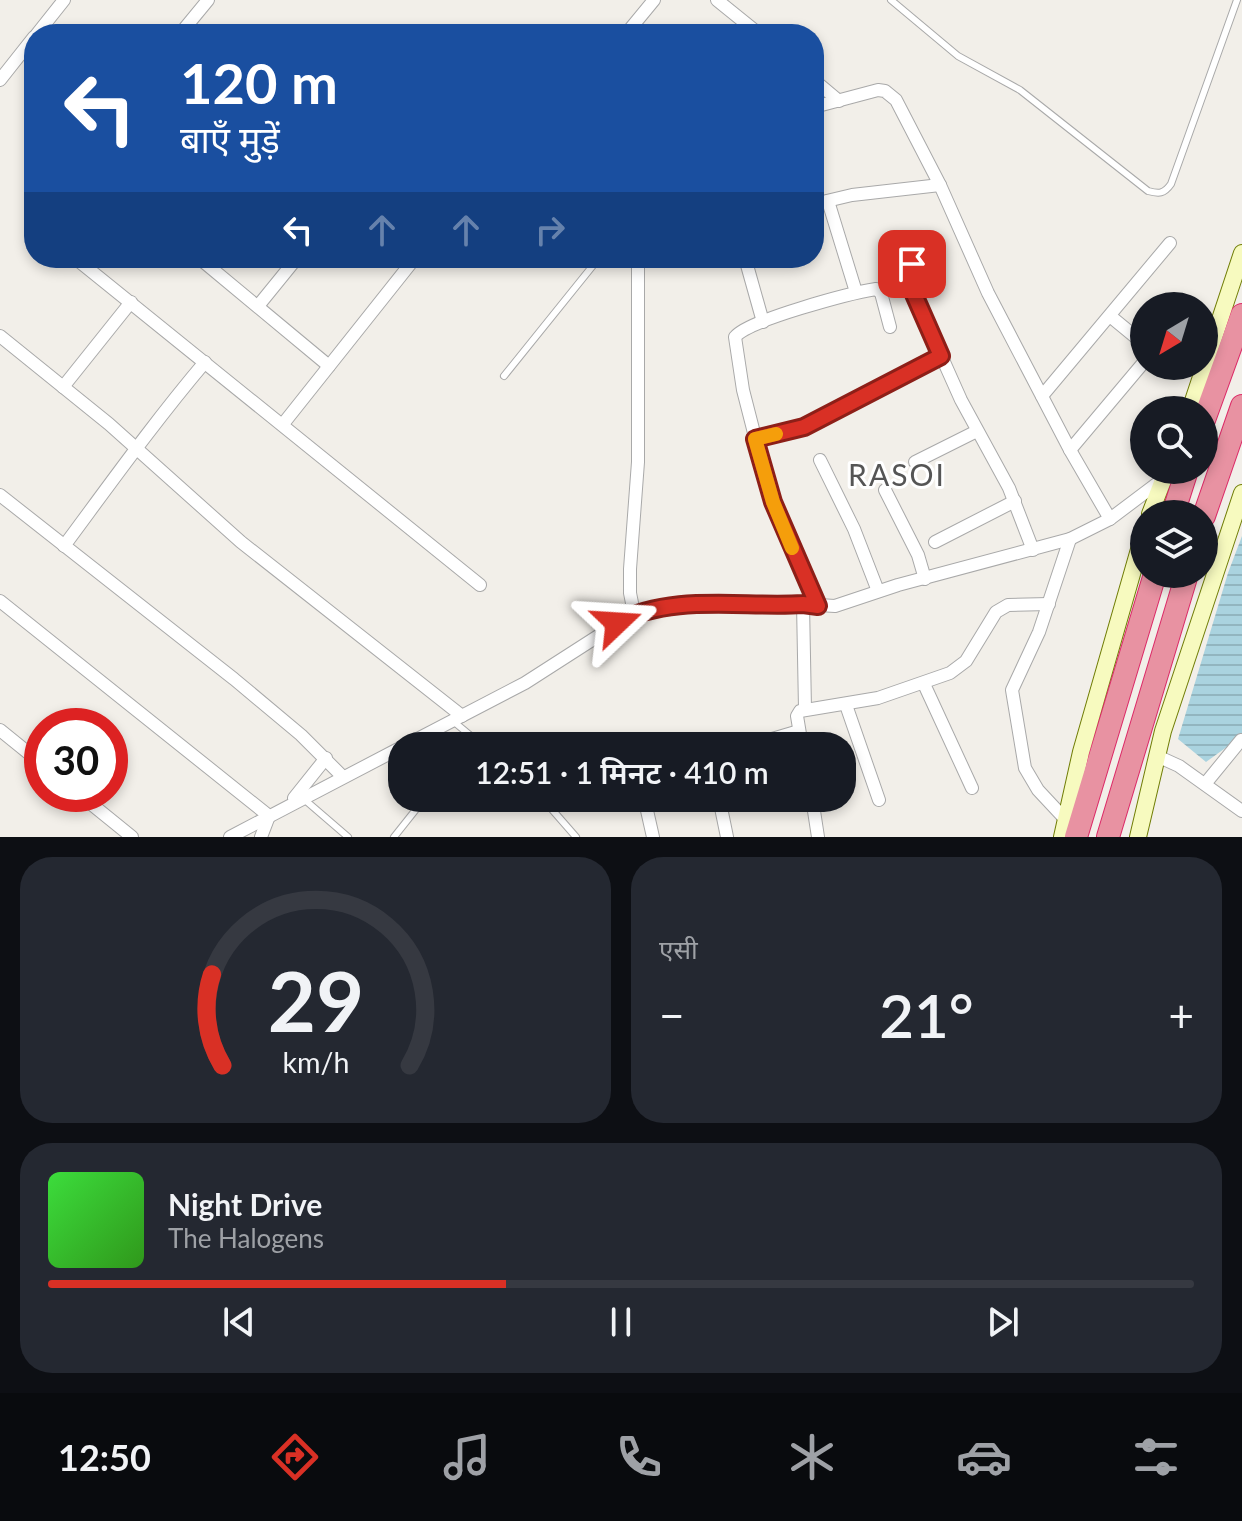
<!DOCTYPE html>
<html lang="hi">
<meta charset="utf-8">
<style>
:root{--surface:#171b24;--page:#242831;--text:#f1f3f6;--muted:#9ea1a6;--line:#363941;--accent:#d93025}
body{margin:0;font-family:Lato,"Noto Sans Devanagari",sans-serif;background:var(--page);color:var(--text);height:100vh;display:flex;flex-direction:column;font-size:30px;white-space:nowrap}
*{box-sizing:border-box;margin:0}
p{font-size:26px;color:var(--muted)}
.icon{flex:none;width:44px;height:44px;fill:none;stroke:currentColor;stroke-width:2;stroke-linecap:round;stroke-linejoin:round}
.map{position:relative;height:837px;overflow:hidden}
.sheet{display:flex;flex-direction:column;gap:20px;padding:20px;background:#0d0f14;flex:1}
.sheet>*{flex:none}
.guide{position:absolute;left:24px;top:24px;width:800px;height:244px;border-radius:32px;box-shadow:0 4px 12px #0003;background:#1a4fa0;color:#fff;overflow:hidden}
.needle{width:52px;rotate:218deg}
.controls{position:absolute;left:1130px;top:292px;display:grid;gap:16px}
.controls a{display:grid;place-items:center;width:88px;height:88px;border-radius:50%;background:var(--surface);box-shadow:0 4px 12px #0003;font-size:40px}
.speed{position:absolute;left:24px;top:708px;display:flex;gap:16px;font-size:40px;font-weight:700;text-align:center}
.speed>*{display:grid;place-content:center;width:104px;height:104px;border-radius:50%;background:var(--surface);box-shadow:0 4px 12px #0003;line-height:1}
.speed .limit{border:12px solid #d22;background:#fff;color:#111}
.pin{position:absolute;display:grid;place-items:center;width:68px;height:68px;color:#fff;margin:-34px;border-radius:16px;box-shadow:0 4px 12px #0006}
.me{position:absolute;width:88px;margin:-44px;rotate:70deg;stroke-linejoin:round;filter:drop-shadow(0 0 6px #0008)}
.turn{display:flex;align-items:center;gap:28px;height:168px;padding:0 24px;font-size:36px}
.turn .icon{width:104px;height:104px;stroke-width:2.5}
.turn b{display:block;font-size:56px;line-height:68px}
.lanes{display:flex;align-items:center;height:76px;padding:0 24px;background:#0003;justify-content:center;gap:40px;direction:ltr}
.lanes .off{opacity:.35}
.big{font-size:60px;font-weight:600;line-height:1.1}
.sheet .card{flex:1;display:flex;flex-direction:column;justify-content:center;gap:12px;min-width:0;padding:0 28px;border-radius:32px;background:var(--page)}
.sheet .dial{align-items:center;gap:0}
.dial svg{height:208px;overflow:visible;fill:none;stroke:var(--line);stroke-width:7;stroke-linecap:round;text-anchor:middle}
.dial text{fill:var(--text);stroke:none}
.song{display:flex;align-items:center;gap:24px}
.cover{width:96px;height:96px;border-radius:12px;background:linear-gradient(135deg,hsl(120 70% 55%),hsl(110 70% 35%))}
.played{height:8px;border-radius:4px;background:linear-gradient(90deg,var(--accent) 40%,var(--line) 40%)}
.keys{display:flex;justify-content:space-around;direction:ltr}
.heat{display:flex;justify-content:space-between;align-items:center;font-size:44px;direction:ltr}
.sheet .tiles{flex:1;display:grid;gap:20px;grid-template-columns:1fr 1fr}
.card:last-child{grid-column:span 2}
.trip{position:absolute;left:388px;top:732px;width:468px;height:80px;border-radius:32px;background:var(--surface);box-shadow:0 4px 12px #0003;font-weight:600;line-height:80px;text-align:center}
.tab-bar{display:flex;height:128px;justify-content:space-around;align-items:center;background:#090b0e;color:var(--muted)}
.tab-bar .icon{width:56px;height:56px}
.tab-bar .current{color:var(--accent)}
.tab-bar b{font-size:36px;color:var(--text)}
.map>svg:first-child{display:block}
.water{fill:url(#water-rules)}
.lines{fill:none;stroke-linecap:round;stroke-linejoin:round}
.lane-casing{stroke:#a9a9a9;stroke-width:8}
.street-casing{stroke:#a9a9a9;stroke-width:14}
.secondary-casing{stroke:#707d05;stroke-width:18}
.highway-casing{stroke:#dc2a67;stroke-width:24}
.lane{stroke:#fff;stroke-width:6}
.street{stroke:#fff;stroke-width:12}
.secondary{stroke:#f7fabf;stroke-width:16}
.highway{stroke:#e892a2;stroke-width:22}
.route-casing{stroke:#8d1f18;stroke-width:20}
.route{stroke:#d93025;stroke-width:14}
.slow{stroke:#f59e0b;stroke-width:14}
.labels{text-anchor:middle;stroke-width:6;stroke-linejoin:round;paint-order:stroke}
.quarter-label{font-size:30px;letter-spacing:2px;fill:#555;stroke:#fff}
</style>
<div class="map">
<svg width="1242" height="837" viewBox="0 0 1242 837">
<defs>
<pattern id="water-rules" width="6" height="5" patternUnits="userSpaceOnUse" patternTransform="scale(2)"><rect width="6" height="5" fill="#aad3df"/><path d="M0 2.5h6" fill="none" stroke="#92b5bf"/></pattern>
</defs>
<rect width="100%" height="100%" fill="#f2efe9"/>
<polygon class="water" points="1242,536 1242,736 1206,762 1178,739 1228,573"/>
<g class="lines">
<g class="lane-casing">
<g id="lane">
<path d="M891 0 958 56 1020 90 1148 191C1159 194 1164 194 1171 184L1237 0"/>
<polyline points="504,376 599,258"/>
<polyline points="453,721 483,746"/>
<polyline points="542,798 576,837"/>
<polyline points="305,800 348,837"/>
<polyline points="394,837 425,798"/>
</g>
</g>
<g class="street-casing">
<g id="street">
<polyline points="717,0 759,34"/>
<polyline points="37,34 64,0"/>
<polyline points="180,34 208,0"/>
<polyline points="626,34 654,0"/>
<polyline points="0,80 34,37"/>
<polyline points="814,80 839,101"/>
<polyline points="814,107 878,90 885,91 896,100 940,185 988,293 1070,450 1110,519"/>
<polyline points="828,201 856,292"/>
<polyline points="814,204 852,195 940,185"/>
<polyline points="904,241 914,269 909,278 911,288 961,400 1009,488 1033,550"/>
<polyline points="75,258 480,585"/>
<polyline points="199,258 329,366"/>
<polyline points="745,258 763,322"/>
<polyline points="258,306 297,258"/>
<polyline points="1110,316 1144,344"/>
<polyline points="0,336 109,424 241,542 462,716"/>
<polyline points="63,387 131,302"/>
<polyline points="1042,396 1170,243"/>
<polyline points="283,424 415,258"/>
<polyline points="755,439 804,427 941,356"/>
<polyline points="1070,450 1144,362"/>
<polyline points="820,460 854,529 878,591"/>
<polyline points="915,462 977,431"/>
<polyline points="885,490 918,555 925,579"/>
<polyline points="0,495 234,679 301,735 343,777"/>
<polyline points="935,542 1015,501"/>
<path d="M64 546C110 484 155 421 205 362"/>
<polyline points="0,601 269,816 261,837"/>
<polyline points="803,604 805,709"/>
<path d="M818 606 785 532 763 468 743 390 735 337C748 320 851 293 876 289L881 293 890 327"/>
<polyline points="634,613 630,593 630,569 638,462 638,258"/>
<polyline points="924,684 972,788"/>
<polyline points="846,705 879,800"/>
<polyline points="0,730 42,764"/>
<polyline points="404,746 525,683 634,613 682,606 803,604 835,606 898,585 1070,539 1110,519 1163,479"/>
<polyline points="760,746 772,739 799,731"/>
<polyline points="802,746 797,716 800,711 878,698 950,673 966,661 996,612 1008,605 1049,604"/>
<polyline points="1157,756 1179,766 1242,811"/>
<polyline points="1205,784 1241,740"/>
<polyline points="79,794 132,837"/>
<polyline points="294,798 326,758"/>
<polyline points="650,798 646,806 653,837"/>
<polyline points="719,798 727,837"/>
<polyline points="812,798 818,837"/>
<polyline points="1066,820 1038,790 1025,768 1012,690 1039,632 1070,539"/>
<polyline points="230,837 402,747"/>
</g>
</g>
<g class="secondary-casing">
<g id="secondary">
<polyline points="1190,410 1242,253"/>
<polyline points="1150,514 1167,470"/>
<polyline points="1062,837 1081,752 1144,532"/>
<polyline points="1138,837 1163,731 1242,493"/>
</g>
</g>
<g class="highway-casing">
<g id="highway">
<polyline points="1204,420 1242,315"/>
<polyline points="1173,514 1187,470"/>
<polyline points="1204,516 1242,406"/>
<polyline points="1076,837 1155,574"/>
<polyline points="1108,837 1187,574"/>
</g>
</g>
<use href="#lane" class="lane"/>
<use href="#street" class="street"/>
<use href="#secondary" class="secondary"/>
<use href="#highway" class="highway"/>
</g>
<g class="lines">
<g class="route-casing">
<path id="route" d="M617 623C671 593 743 608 803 604L818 606 773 502 755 439 804 427 941 356 909 283 914 269 912 264"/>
</g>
<use href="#route" class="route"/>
<polyline class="slow" points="776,434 755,439 773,502 792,548"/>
</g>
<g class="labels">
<g class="quarter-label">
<text x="897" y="486">RASOI</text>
</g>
</g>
</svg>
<div class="controls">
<a><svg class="needle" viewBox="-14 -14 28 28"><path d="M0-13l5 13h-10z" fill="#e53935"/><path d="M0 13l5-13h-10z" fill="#9ea1a6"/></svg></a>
<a><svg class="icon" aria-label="search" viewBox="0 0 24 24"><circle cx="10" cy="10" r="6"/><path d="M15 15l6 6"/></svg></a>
<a><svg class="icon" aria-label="layers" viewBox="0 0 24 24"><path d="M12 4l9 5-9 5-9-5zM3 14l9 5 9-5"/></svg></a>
</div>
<div class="speed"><div class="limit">30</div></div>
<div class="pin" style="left:912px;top:264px;background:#d93025"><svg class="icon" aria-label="arrive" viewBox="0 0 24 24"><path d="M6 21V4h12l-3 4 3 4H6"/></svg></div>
<svg class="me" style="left:617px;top:623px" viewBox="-20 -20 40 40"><path d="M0-17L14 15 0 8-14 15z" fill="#d93025" stroke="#fff" stroke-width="4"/></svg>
<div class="trip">12:51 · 1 मिनट · 410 m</div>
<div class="guide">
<div class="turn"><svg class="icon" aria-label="left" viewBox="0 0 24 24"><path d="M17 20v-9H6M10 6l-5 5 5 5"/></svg><div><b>120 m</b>बाएँ मुड़ें</div></div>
<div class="lanes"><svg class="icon" aria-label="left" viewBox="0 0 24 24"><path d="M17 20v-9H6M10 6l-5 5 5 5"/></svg><svg class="icon off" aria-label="ahead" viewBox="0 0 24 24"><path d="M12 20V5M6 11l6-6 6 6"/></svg><svg class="icon off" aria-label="ahead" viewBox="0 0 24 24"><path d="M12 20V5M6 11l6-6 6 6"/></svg><svg class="icon off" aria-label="right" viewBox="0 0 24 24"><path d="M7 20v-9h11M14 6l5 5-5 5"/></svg></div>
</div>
</div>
<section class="sheet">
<div class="tiles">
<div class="card dial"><svg viewBox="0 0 100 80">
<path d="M14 69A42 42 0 1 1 86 69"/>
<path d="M14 69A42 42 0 0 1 10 34" stroke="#d93025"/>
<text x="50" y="56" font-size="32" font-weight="700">29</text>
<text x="50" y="72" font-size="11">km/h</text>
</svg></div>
<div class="card"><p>एसी</p>
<div class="heat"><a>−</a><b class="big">21°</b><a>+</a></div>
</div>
<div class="card">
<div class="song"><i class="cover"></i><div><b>Night Drive</b><p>The Halogens</p></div></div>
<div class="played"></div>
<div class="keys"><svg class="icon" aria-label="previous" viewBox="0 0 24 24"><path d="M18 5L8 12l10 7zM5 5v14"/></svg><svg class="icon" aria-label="pause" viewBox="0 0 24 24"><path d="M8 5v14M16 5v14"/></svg><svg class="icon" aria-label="next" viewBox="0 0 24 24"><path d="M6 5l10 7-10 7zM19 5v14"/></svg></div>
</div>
</div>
</section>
<nav class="tab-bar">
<b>12:50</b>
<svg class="icon current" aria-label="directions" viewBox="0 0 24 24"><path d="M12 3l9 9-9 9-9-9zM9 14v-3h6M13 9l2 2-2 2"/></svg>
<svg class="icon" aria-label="music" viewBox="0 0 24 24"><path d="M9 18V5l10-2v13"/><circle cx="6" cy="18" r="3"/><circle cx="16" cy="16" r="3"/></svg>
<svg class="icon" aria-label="phone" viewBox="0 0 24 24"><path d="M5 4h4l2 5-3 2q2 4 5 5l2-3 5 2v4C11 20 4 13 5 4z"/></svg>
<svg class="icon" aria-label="climate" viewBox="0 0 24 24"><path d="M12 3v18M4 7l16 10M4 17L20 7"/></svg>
<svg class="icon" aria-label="car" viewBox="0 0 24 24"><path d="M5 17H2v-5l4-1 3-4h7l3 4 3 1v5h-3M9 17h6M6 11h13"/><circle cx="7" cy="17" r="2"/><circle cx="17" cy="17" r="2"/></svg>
<svg class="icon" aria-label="filters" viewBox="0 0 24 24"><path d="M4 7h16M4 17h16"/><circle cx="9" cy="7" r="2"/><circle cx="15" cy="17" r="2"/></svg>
</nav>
